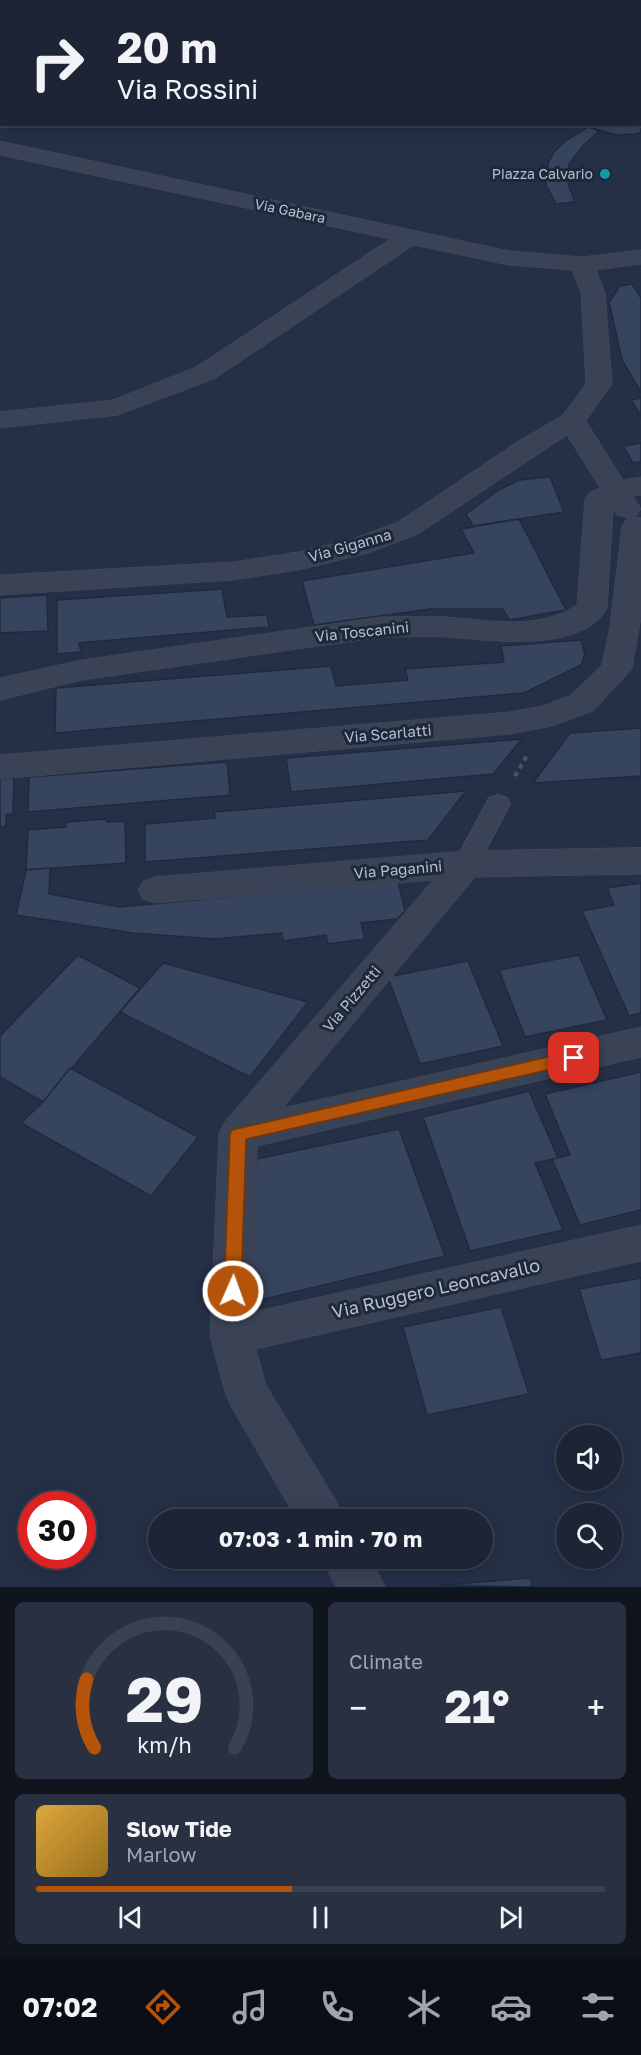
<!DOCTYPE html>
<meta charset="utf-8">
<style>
:root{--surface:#1c2435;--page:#293041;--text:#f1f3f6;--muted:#a0a4ad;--line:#3a4150;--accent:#b45309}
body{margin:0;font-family:"Golos Text",sans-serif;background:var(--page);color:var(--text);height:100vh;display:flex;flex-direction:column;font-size:22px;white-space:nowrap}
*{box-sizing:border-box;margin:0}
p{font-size:20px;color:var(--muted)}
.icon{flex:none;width:33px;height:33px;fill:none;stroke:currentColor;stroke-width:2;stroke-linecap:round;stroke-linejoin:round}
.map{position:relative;height:1587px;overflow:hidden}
.panel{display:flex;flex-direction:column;gap:15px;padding:15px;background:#0f141d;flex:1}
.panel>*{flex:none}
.top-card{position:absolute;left:0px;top:0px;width:642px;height:126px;box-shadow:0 3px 15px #0003,0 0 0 2px var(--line);background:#1c2435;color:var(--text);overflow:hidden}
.fabs{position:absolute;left:556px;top:1425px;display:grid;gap:12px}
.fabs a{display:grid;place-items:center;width:66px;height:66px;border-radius:50%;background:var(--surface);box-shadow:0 3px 15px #0003,0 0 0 2px var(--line);font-size:30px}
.speed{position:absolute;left:18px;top:1491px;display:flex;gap:12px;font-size:30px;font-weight:700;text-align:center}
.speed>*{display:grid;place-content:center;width:78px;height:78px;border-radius:50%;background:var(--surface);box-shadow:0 3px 15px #0003,0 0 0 2px var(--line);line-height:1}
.speed .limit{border:9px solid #d22;background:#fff;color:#111}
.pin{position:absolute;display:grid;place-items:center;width:51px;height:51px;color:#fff;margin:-26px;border-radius:12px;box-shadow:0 3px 9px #0006}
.me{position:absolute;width:66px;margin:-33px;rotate:2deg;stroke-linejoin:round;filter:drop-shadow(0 0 4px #0008)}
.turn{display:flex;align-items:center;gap:21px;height:126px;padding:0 18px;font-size:27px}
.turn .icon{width:78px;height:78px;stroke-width:2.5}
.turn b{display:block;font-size:42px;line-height:51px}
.big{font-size:45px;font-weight:700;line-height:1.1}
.panel .widget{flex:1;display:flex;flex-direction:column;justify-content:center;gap:9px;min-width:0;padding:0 21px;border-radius:9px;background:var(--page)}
.panel .dial{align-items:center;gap:0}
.dial svg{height:156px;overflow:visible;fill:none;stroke:var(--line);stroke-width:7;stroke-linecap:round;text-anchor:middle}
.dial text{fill:var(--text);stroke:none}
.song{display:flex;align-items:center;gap:18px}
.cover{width:72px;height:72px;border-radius:9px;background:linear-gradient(135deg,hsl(40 70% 55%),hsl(40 70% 35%))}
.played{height:6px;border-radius:3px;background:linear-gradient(90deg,var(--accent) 45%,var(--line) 45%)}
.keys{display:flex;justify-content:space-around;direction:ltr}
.heat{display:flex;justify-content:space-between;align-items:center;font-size:33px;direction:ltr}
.panel .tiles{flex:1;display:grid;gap:15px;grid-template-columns:1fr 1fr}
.widget:last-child{grid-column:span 2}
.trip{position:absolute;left:148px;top:1509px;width:345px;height:60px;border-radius:30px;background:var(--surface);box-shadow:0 3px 15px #0003,0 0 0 2px var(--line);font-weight:700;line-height:60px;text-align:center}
.dock{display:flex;height:96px;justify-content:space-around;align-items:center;background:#0b0e15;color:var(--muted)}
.dock .icon{width:42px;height:42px}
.dock .current{color:var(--accent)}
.dock b{font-size:27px;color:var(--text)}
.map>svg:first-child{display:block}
.building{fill:#36445d;stroke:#202a3d;stroke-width:1.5}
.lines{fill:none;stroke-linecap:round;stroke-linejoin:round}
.service-casing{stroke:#434c5f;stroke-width:2}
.minor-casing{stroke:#434c5f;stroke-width:1}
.path{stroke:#405a5f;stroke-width:4;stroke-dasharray:4.5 4.5;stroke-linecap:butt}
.service{fill:#3a4356;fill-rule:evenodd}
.minor{fill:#3a4356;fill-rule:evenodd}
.route{fill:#b45309;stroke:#753606;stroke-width:1.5}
.culture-dot{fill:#0f9aa8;stroke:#1e283b;stroke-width:2}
.labels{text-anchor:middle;stroke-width:6;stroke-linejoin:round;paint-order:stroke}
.far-poi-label{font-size:14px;fill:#b8bfcf;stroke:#1e283b;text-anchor:end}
.far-street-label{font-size:14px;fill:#b8bfcf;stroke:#1e283b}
.street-label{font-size:15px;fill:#b8bfcf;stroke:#1e283b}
.near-street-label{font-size:18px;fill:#b8bfcf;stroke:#1e283b}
</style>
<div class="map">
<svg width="641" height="1587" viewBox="0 0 641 1587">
<rect width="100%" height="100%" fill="#253047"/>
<g class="building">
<polygon points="179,0 242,0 243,2 179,2"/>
<polygon points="641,111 641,132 635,134 617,135 588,127 596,124 640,124"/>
<polygon points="588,127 599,131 583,146 569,164 568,184 575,202 556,204 546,185 548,163 554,152 565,141"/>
<polygon points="632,284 641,298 641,392 622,360 609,302 620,286"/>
<polygon points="641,398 641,416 631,400"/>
<polygon points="641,443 641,462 633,463 623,446"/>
<polygon points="550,477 564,512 473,526 466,514 497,491 519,480"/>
<polygon points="519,519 566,610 509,620 503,609 430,609 314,625 302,581 474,553 461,529"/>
<polygon points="222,589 227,617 267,615 269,627 79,643 81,652 57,654 57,600"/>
<polygon points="47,595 48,631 0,633 0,598"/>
<polygon points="581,640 585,654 581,665 524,693 55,733 56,688 331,666 336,686 408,680 405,669 504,662 501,646"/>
<polygon points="641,728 641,776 533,783 570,733"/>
<polygon points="522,739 493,774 291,792 286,758"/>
<polygon points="227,762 230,795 28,812 29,777"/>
<polygon points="14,778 13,814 6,815 6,826 0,827 0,779"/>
<polygon points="466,791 428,840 145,862 145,824 215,818 214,812"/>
<polygon points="107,819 107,822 125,821 126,863 26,870 28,830 66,827 66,822"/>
<polygon points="50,868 49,894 120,907 398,881 405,911 397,919 361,923 365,939 328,944 326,935 283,941 282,933 216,939 133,933 16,915 26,870"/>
<polygon points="641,883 641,1013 629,1016 582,911 614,905 607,888"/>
<polygon points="78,955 140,988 43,1102 0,1077 0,1036"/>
<polygon points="579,955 607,1020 525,1037 499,970"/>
<polygon points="468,961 503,1046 420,1064 388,977"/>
<polygon points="163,963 308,1002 250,1077 120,1012"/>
<polygon points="70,1068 198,1137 151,1196 21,1123 43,1102"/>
<polygon points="641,1072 641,1210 580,1225 552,1159 570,1155 545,1094"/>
<polygon points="529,1091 558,1158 535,1163 563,1230 470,1251 423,1117"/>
<polygon points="399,1129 445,1256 248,1303 257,1159"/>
<polygon points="641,1278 641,1353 601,1360 579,1289"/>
<polygon points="501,1307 529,1394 427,1415 403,1327"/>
<polygon points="531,1578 532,1587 441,1585"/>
</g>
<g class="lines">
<g class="service-casing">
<polygon id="service" points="498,795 507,798 510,804 478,864 475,871 466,873 457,871 454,864 486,804 489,798"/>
</g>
<g class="minor-casing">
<g id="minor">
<path d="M0 141 509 251 582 257 641 250V264L596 270 605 293 612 384 586 421 623 480 641 477V495L633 496 641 509 637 515 627 518 617 515 613 509 607 609C579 654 490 640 446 637 424 636 403 637 381 637L82 680 0 700V678L82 660 381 617C403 617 424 616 446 617 491 620 537 631 577 605L585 499 589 493 600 488 567 435 418 534 368 553 298 570 233 580 0 595V575L233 562 298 552 350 540 398 522 517 442 563 415 586 384 581 293 572 270 509 265 414 245 214 379 118 415 0 428V412L113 400 196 367 390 239 0 155Z"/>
<polygon points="636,517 641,518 641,617 632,669 593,711 552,726 510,734 0,779 0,755 510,712 546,705 571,695 602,665 610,626 622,526 626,520"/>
<polygon points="641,848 641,874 475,877 283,1108 641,1027 641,1057 257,1146 253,1312 641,1225 641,1261 256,1349 266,1385 338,1504 344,1520 297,1520 231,1406 225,1392 210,1336 219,1134 224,1123 433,880 155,903 143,899 138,890 143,881 155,877 466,851"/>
<polygon points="322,1558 371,1558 385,1587 336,1587"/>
</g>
</g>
<polyline class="path" points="515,776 528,754"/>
<use href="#service" class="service"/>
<use href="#minor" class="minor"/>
</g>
<polygon class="route" points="574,1051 579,1053 581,1058 579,1062 574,1064 246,1139 241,1291 239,1296 233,1299 227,1296 224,1291 230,1134 232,1130"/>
<circle class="culture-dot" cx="605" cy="174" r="6"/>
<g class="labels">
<g class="far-poi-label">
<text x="593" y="179">Piazza Calvario</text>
</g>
<g class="far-street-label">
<text transform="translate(290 211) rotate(12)" y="5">Via Gabara</text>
</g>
<g class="street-label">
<text transform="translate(350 546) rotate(-16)" y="5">Via Giganna</text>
<text transform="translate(362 632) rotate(-6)" y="5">Via Toscanini</text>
<text transform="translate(388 734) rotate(-5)" y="5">Via Scarlatti</text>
<text transform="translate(398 870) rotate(-5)" y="5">Via Paganini</text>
<text transform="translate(352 999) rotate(-50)" y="5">Via Pizzetti</text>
</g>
<g class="near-street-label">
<text transform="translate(436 1289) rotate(-13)" y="6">Via Ruggero Leoncavallo</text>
</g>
</g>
</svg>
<div class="fabs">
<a><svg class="icon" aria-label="sound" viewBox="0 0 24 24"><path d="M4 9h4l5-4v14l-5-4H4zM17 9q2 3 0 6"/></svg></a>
<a><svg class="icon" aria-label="search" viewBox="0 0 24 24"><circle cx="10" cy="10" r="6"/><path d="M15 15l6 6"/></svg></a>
</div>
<div class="speed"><div class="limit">30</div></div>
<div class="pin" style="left:574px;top:1058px;background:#d93025"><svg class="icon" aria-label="arrive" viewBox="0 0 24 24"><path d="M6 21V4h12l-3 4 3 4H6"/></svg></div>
<svg class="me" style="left:233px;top:1291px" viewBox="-20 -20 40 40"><circle r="17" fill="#b45309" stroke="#fff" stroke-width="3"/><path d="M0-11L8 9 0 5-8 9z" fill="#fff"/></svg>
<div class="trip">07:03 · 1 min · 70 m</div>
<div class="top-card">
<div class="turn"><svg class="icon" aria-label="right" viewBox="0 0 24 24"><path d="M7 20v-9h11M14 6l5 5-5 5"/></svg><div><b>20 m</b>Via Rossini</div></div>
</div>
</div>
<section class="panel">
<div class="tiles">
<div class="widget dial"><svg viewBox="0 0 100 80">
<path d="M14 69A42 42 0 1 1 86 69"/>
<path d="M14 69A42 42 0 0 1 10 34" stroke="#b45309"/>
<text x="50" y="56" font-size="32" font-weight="700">29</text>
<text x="50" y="72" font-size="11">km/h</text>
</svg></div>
<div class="widget"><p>Climate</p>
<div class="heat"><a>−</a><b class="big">21°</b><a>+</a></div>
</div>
<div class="widget">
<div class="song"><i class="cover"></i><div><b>Slow Tide</b><p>Marlow</p></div></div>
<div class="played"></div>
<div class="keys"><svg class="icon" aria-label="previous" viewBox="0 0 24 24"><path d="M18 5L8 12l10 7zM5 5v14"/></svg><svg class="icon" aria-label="pause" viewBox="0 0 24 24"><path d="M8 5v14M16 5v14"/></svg><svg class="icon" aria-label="next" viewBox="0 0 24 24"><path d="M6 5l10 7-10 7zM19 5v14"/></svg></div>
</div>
</div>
</section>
<nav class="dock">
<b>07:02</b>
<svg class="icon current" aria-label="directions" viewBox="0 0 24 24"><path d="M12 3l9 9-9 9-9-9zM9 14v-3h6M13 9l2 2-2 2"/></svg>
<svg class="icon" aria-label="music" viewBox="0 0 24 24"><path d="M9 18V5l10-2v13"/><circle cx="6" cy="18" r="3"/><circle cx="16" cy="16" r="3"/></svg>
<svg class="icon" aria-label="phone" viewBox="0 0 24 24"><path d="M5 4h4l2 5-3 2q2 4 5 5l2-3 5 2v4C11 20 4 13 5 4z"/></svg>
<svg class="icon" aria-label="climate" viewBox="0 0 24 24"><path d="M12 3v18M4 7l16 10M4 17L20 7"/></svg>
<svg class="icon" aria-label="car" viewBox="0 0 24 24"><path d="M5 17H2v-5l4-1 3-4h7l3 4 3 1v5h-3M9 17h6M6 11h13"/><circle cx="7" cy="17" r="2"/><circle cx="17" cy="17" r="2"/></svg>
<svg class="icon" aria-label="filters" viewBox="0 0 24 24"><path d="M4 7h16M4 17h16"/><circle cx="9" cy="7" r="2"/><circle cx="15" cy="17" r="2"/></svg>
</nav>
